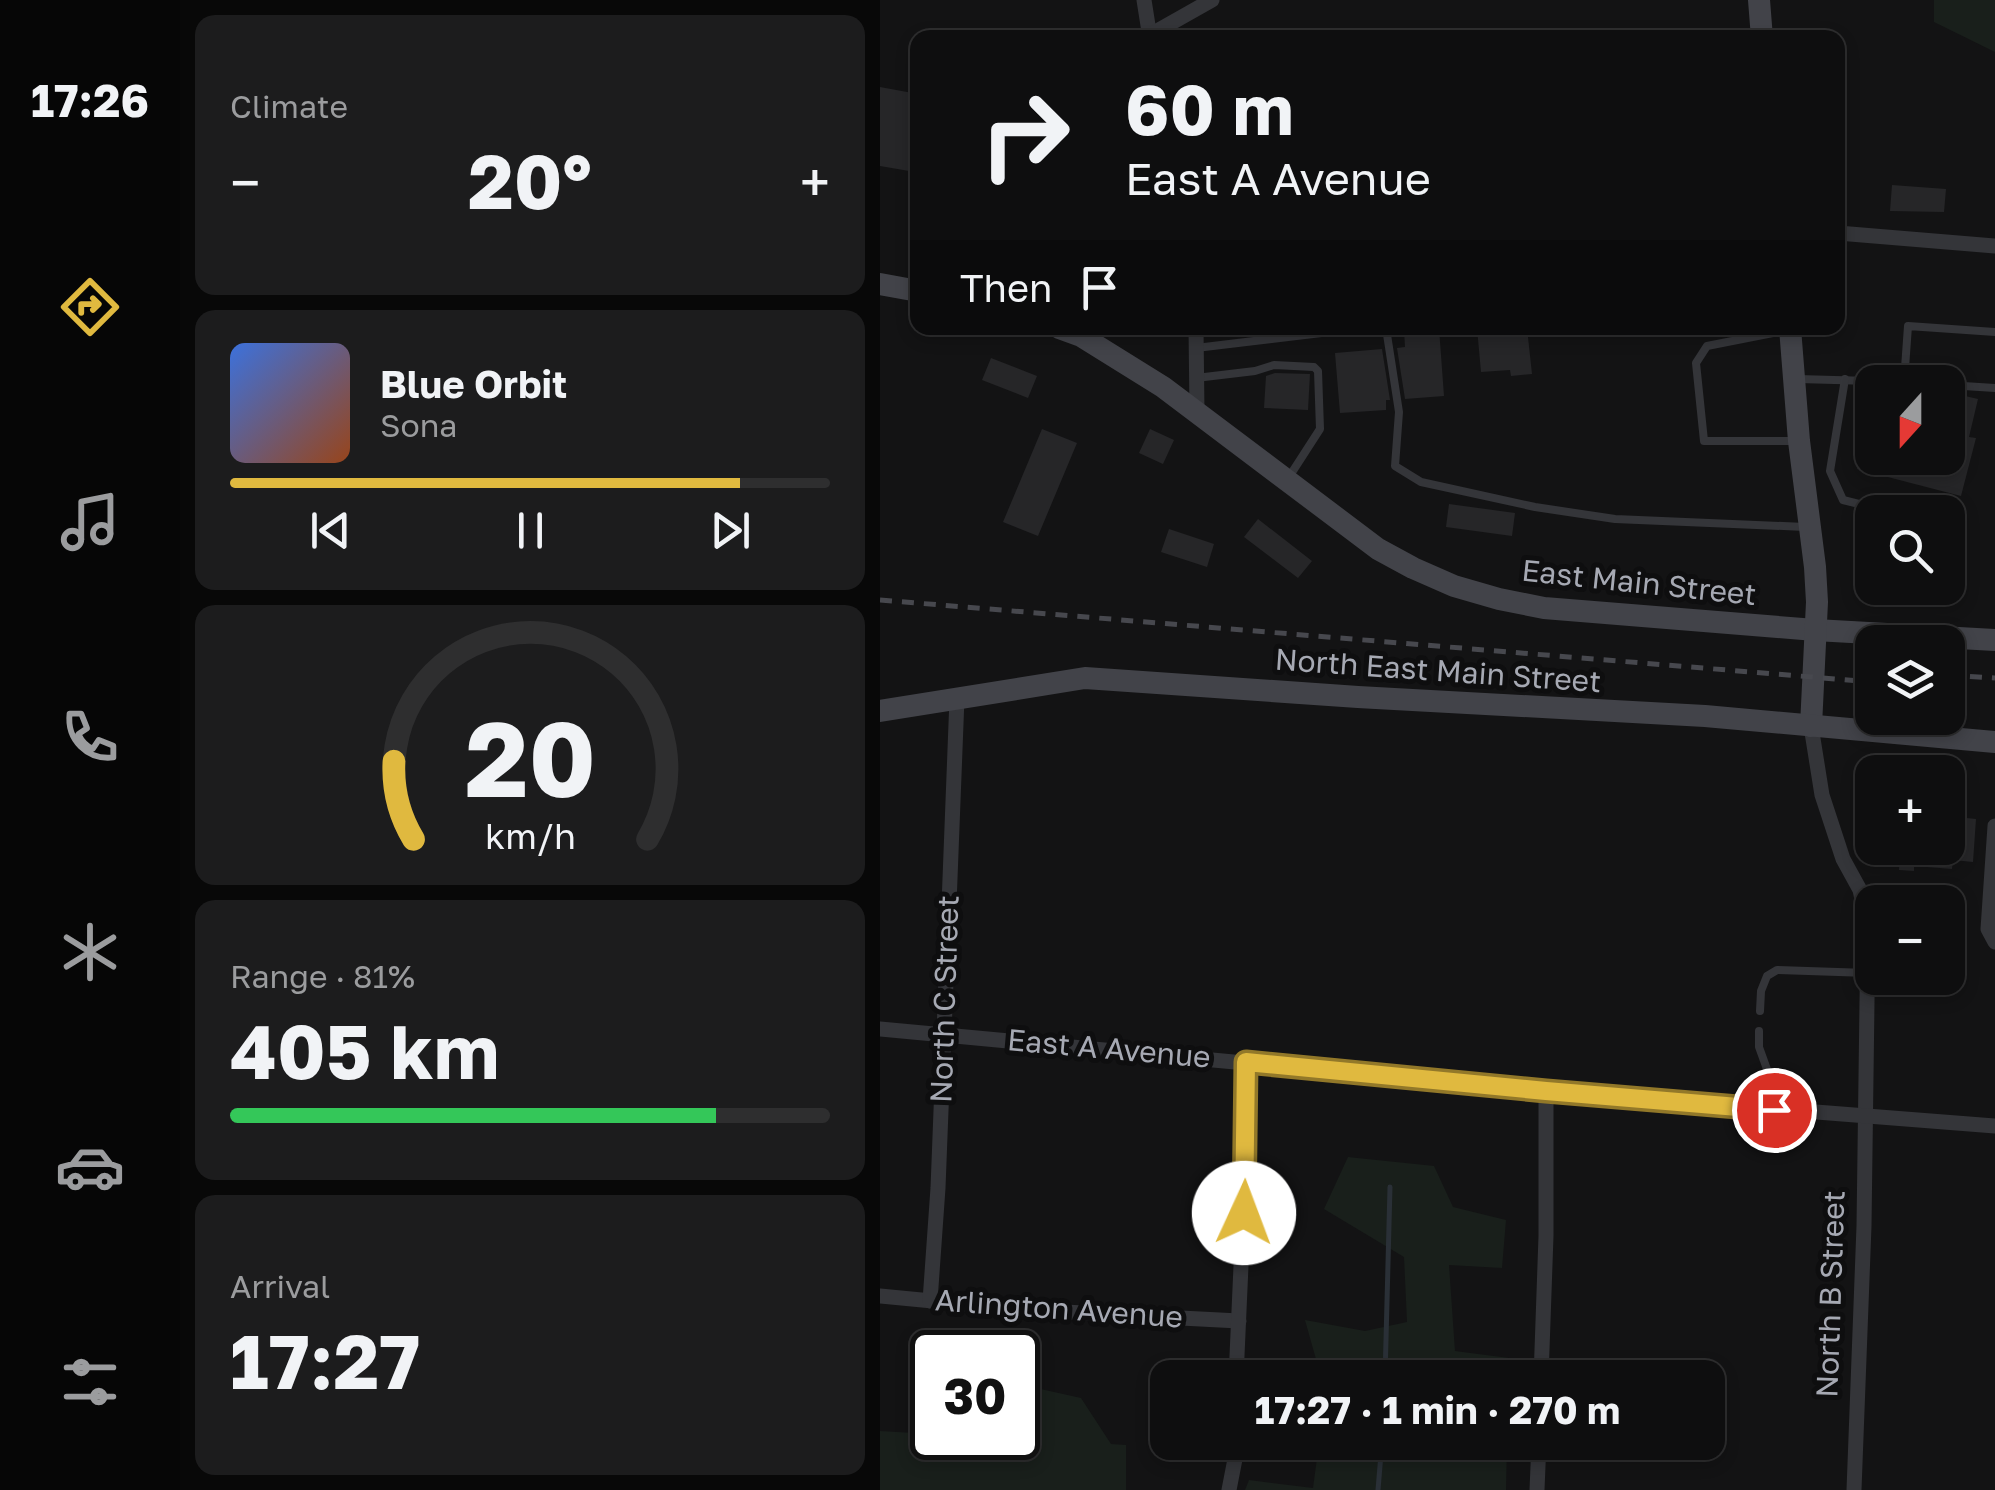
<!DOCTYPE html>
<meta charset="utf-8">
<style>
:root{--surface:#0e0e0f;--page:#1c1c1d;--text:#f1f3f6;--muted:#9b9c9e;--line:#2e2e2f;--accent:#e0b93f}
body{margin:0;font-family:"Golos Text",sans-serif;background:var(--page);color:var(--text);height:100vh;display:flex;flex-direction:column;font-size:38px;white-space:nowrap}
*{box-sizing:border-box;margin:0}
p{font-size:32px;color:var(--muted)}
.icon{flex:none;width:55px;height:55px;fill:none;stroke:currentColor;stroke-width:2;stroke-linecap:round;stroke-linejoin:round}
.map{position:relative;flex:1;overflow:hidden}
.drawer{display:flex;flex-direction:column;gap:15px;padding:15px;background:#080808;width:700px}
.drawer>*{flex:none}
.top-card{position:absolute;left:30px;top:30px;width:935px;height:305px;border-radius:20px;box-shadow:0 5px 15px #0003,0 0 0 2px var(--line);background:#0e0e0f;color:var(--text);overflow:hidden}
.needle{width:65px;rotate:201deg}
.tools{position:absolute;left:975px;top:365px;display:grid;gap:20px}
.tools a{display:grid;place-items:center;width:110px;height:110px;border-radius:20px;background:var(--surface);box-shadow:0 5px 15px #0003,0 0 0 2px var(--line);font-size:50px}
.speed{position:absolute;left:30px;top:1330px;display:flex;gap:20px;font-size:50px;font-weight:700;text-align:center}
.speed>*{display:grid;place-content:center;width:130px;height:130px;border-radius:50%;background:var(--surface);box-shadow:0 5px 15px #0003,0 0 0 2px var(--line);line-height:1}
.speed .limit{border:5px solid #111;border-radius:15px;background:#fff;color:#111}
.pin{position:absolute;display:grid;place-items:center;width:85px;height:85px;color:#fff;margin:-42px;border:5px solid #fff;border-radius:50%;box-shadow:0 2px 10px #0007}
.me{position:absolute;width:110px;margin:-55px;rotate:2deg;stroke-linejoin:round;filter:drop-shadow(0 0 8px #0008)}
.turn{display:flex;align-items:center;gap:35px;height:210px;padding:0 50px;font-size:45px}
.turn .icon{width:130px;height:130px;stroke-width:2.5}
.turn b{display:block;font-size:70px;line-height:85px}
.then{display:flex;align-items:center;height:95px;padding:0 50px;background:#0003;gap:20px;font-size:38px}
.big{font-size:75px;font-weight:700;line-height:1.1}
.drawer .tile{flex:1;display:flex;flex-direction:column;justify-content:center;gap:15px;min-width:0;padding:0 35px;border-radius:20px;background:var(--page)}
.drawer .dial{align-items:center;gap:0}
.dial svg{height:260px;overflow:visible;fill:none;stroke:var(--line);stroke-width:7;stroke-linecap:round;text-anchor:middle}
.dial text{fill:var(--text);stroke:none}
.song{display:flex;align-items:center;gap:30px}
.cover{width:120px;height:120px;border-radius:15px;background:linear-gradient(135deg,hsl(220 70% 55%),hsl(20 70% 35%))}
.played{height:10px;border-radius:5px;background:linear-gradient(90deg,var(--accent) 85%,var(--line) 85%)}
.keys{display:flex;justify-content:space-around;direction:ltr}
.heat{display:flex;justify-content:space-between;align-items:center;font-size:55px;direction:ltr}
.charge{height:15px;border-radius:8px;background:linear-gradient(90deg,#34c759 81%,var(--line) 0)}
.trip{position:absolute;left:270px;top:1360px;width:575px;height:100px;border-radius:20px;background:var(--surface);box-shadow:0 5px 15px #0003,0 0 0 2px var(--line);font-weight:700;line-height:100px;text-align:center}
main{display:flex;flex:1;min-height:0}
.tab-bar{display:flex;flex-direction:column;width:180px;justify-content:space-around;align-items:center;background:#060606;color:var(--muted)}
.tab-bar .icon{width:70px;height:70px}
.tab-bar .selected{color:var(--accent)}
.tab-bar b{font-size:45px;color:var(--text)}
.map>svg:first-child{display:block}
.green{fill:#191f1b}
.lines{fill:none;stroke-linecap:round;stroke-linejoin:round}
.stream{stroke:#2a3037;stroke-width:5}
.building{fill:#262628}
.lane{stroke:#343539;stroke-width:8}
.street{stroke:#343539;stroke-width:15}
.secondary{stroke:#424349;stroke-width:22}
.rail{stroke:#47484e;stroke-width:5;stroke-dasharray:12 10;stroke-linecap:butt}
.route-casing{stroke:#927829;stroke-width:25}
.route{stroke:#e0b93f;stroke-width:18}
.labels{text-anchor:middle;stroke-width:10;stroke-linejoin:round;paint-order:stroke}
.street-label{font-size:30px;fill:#a6a9b3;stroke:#0e0e0f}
</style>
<main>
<nav class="tab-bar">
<b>17:26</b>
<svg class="icon selected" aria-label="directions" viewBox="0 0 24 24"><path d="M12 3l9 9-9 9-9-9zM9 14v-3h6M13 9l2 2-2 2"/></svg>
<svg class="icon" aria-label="music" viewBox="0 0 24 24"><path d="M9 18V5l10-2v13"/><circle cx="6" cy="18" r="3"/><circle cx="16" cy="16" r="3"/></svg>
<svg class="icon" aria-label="phone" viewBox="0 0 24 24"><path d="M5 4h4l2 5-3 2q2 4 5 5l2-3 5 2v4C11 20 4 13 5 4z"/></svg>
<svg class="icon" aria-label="climate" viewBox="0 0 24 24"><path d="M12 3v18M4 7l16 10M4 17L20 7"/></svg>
<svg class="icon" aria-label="car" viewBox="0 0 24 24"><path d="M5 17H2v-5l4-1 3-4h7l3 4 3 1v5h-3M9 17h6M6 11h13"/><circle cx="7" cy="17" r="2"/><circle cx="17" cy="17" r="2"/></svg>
<svg class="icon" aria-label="filters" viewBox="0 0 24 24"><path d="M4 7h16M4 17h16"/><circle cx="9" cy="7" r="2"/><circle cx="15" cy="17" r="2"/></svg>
</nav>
<section class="drawer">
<div class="tile"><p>Climate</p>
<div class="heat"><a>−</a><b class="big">20°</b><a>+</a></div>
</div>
<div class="tile">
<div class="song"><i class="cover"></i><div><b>Blue Orbit</b><p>Sona</p></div></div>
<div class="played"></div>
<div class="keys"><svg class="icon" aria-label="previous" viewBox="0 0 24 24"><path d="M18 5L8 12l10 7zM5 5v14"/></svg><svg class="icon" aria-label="pause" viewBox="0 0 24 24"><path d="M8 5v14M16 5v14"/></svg><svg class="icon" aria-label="next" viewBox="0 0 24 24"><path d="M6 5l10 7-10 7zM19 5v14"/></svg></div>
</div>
<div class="tile dial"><svg viewBox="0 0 100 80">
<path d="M14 69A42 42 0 1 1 86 69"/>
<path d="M14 69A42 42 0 0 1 8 45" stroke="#e0b93f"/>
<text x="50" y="56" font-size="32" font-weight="700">20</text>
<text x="50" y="72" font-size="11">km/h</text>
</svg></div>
<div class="tile"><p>Range · 81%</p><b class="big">405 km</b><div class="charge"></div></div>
<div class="tile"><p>Arrival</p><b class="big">17:27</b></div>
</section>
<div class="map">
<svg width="1115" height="1490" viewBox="0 0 1115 1490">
<rect width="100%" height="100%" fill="#131314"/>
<g class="green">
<polygon points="1054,0 1115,0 1115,52 1054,22"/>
<polygon points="468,1157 554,1166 573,1207 626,1220 622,1268 569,1265 575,1351 629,1358 629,1377 441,1377 425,1320 485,1331 527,1322 524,1257 444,1209"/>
<polygon points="138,1384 201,1398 231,1444 246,1445 246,1490 0,1490 0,1431 52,1434 52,1438 138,1438"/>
<polygon points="439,1443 627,1443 626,1490 365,1490 369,1480 433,1488"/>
</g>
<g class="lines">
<g class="stream">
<polyline points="505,1378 510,1187"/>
<polyline points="498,1490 502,1442"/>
</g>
</g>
<g class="building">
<polygon points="0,87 38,94 38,157 35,172 0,166"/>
<polygon points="1012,185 1066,189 1064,212 1010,211"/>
<polygon points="559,328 564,396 525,399 517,348 525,347 524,330"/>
<polygon points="597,328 647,328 652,374 631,376 630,370 601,372"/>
<polygon points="502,349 510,400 506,400 506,410 460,413 455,353"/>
<polygon points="111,358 157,376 148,398 102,380"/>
<polygon points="395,373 430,374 428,410 384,408 386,376"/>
<polygon points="1068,392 1098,399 1089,437 1096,438 1081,496 977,469 988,428 992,428 992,458 1068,458"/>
<polygon points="162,429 197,443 158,536 123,522"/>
<polygon points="270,429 294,440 283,464 259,453"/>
<polygon points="569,504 635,513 632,536 566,527"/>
<polygon points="378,519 432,561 418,578 364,537"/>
<polygon points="289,529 334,544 327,567 281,552"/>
<polygon points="1068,816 1096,819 1093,862 1073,860 1072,869 1034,866 1034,871 1019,870 1020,848 1068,848"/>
</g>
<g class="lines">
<g class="lane">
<polyline points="506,328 519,412 515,466 541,482 655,507 735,519 925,527"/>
<polyline points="908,330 827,346 816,363 824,441 914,441"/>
<polyline points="316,348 483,328"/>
<polyline points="316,378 375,371 394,365 434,367 438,371 440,429 409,477"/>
<polyline points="918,379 1028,382"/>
<polyline points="965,379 950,471 963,500 1011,512"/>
<polyline points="1024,382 1028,326 1115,332"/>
<polyline points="1068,385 1115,388"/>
<polyline points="880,1011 881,991 887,976 897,970 988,973"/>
<polyline points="879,1031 879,1047 888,1072 894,1109"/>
</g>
<g class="street">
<polyline points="264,0 270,38"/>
<polyline points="270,35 332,0"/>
<polyline points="958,233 1115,246"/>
<polyline points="316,328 317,412"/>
<polyline points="931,726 942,795 963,859 980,890 988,927 984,1226 974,1490"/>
<polyline points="1115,826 1108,929 1115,942"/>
<polyline points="0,1029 666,1091 1115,1126"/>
<polyline points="0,1296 146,1310 359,1321"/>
<polyline points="50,1301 58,1188 77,698"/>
<polyline points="356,1378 365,1176 366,1062"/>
<polyline points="661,1378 666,1236 666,1091"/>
<polyline points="349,1490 355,1459 355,1442"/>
<polyline points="657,1490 659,1442"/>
</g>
<g class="secondary">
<polyline points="879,0 882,38"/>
<polyline points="0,284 38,291"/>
<polyline points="179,328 201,336 283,387 498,549 533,568 574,586 619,599 664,608 935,630 1115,640"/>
<polyline points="910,328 919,441 935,567 937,602 931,726"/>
<polyline points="0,711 205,678 478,697 825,716 1115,742"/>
</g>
<g class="rail">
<polyline points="0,600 992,682"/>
<polyline points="1068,675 1115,678"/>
</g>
</g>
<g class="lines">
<g class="route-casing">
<polyline id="route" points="364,1213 366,1062 666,1091 894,1110"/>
</g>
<use href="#route" class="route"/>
</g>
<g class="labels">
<g class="street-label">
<text transform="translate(759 583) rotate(6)" y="10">East Main Street</text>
<text transform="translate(558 671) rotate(4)" y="10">North East Main Street</text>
<text transform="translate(65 999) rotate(-88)" y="10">North C Street</text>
<text transform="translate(229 1049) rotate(5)" y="10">East A Avenue</text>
<text transform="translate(951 1294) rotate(-88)" y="10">North B Street</text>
<text transform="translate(179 1309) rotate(4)" y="10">Arlington Avenue</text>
</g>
</g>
</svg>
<div class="tools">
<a><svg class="needle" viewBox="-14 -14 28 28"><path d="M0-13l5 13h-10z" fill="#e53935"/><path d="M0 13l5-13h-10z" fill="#9b9c9e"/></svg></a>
<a><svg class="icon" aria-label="search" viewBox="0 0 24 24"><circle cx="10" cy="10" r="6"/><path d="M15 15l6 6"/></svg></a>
<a><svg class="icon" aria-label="layers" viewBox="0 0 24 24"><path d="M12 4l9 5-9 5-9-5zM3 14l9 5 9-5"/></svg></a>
<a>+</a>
<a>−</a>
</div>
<div class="speed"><div class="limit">30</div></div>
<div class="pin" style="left:894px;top:1110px;background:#d93025"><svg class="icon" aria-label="arrive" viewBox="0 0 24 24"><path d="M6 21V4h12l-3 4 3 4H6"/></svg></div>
<svg class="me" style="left:364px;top:1213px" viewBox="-20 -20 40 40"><circle r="19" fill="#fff"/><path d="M0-13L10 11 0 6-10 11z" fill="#e0b93f"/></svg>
<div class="trip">17:27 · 1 min · 270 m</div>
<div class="top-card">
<div class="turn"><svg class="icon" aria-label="right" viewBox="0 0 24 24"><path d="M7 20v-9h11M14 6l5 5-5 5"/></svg><div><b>60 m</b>East A Avenue</div></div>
<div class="then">Then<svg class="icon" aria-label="arrive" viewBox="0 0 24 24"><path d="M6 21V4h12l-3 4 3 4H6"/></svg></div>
</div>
</div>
</main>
